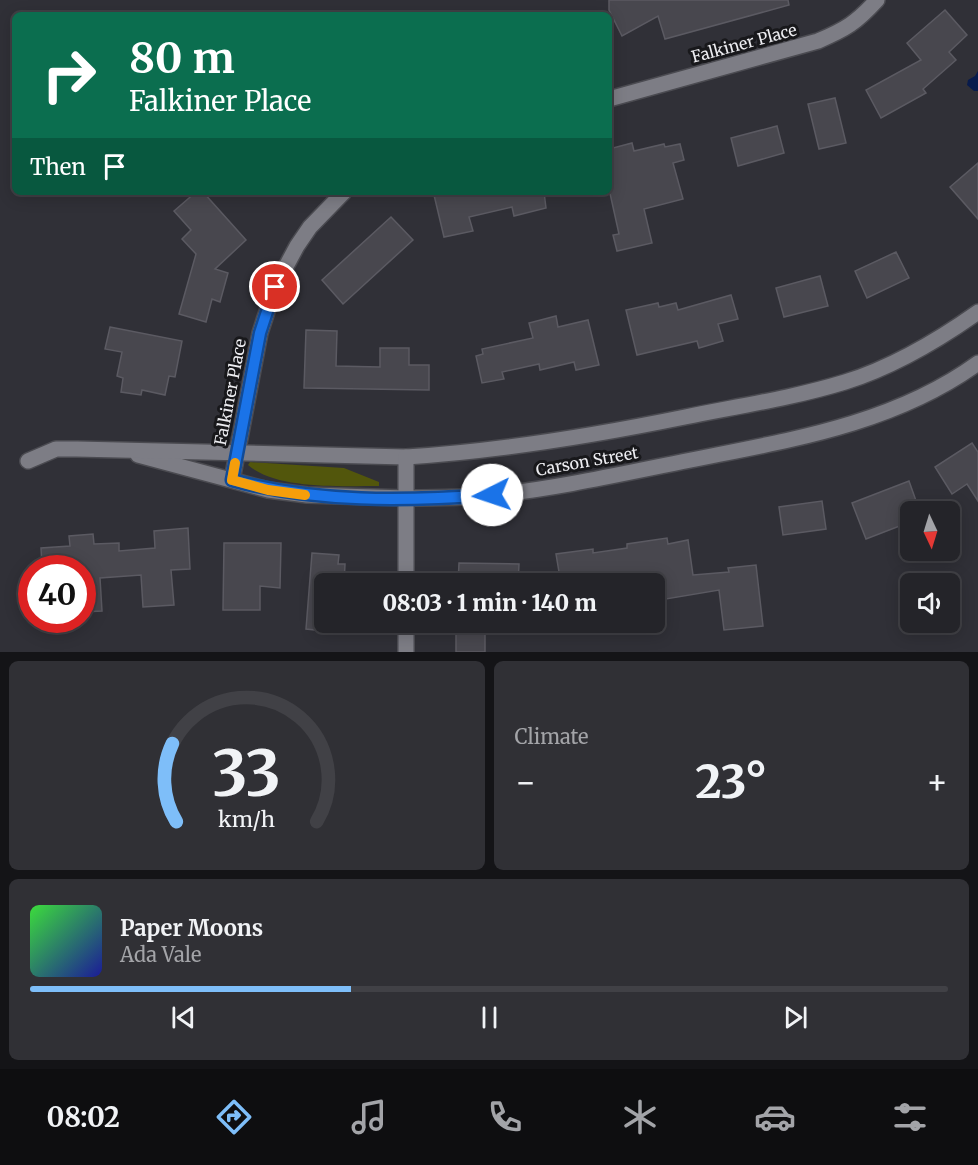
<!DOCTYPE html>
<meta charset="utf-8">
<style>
:root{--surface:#242429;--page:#303035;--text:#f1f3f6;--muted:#a3a4a8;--line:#414146;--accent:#7ebef9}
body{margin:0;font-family:Merriweather,serif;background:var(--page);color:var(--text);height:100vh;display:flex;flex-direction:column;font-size:22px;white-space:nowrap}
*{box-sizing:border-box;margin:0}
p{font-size:20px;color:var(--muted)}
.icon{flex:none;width:33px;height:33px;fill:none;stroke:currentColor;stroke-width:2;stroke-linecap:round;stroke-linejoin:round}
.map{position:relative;height:652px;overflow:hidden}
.sheet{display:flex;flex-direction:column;gap:9px;padding:9px;background:#141417;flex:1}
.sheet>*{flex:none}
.top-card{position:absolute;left:12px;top:12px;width:600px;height:183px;border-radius:9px;box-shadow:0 3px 15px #0003,0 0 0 2px var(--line);background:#0b6e4f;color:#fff;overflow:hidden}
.needle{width:39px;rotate:176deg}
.buttons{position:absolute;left:900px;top:501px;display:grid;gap:12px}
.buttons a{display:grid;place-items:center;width:60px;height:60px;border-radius:9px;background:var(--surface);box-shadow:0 3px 15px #0003,0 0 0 2px var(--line);font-size:30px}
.speed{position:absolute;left:18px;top:555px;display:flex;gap:12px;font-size:30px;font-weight:700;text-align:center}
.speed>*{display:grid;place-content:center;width:78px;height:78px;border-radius:50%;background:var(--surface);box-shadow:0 3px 15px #0003,0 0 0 2px var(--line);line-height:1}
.speed .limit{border:9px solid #d22;background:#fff;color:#111}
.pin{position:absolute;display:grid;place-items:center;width:51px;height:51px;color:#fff;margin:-26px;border:3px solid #fff;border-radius:50%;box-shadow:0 2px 6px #0007}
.me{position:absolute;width:66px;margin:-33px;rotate:266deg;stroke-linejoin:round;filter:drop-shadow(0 0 4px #0008)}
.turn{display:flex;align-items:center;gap:21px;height:126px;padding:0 18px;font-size:27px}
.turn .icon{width:78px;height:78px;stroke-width:2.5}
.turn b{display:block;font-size:42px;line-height:51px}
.then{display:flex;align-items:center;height:57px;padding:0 18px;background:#0003;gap:12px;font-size:22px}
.big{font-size:45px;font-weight:800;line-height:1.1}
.sheet .card{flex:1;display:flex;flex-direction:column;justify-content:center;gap:9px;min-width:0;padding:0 21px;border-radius:9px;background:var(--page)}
.sheet .dial{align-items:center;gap:0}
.dial svg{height:156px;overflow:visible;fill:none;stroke:var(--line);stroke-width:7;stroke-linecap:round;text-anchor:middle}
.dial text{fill:var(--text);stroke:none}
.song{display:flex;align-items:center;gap:18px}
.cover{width:72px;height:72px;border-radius:9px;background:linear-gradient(135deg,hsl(120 70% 55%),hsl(240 70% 35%))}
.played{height:6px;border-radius:3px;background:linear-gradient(90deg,var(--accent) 35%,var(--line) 35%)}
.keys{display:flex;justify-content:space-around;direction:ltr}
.heat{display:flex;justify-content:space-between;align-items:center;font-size:33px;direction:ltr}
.sheet .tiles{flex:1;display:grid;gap:9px;grid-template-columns:1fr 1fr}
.card:last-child{grid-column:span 2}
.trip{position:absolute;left:314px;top:573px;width:351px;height:60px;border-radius:9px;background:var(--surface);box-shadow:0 3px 15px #0003,0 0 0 2px var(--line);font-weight:800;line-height:60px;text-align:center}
.menu{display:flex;height:96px;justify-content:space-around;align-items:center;background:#0e0e10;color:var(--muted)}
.menu .icon{width:42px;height:42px}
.menu .selected{color:var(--accent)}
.menu b{font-size:27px;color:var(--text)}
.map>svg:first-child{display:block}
.green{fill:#52560c}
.water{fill:#081b4c}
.building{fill:#48474e;stroke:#5b5a62;stroke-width:1.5}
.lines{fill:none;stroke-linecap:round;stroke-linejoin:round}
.minor-casing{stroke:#4b4b51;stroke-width:18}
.tertiary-casing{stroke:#4b4b51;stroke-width:18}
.minor{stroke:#7d7d85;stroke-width:15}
.tertiary{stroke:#7d7d85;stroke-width:15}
.route-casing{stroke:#114b97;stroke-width:15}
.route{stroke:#1a73e8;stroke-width:10}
.slow{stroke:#f59e0b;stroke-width:10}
.labels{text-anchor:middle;stroke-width:6;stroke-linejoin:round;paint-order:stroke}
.street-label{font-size:16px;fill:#ededf1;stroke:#18181b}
</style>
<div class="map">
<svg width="978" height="652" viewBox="0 0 978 652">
<rect width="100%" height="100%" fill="#303037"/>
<path class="green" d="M250 462 344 468 379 482V486C343 486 276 490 248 465Z"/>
<polygon class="water" points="978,71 978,91 974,91 967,85 968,80 975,76"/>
<g class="building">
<polygon points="609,0 788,0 789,5 665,39 658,16 622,36 609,10"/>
<polygon points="945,10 967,35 949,52 956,60 923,89 926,93 881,118 866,90 921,60 907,43"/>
<polygon points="835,98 846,143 819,149 808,104"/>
<polygon points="777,126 784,153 738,166 731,138"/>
<polygon points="632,143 634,151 664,144 665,147 680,144 684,160 673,163 683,199 644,209 652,243 617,251 613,235 619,234 609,189 609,149"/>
<polygon points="978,163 978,219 950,187"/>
<polygon points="196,192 203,192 246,240 215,269 228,273 220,302 212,299 206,322 179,314 196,254 182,239 191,230 174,211"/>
<polygon points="446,192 544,192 546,208 514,216 512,207 469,217 473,231 444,237 434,195"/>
<polygon points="391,217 413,240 343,304 322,280"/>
<polygon points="896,252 909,278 867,298 855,271"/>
<polygon points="820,276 828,306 784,317 776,288"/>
<polygon points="731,295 738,319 718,324 723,341 699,348 697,341 637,355 626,310 658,303 659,307 676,303 678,310"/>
<polygon points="556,316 558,327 588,320 599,365 576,370 574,362 540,370 539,364 502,372 504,379 482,383 476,356 483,354 482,349 533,338 529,323"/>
<polygon points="110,327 182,341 175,377 169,376 165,395 142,390 141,395 121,392 123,378 117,376 122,352 105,349"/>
<polygon points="306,330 337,331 336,366 380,367 380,348 409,348 409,365 429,365 429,390 304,388"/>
<polygon points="972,443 978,452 978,501 967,484 952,494 935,467"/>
<polygon points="909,481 920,512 910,512 910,522 866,539 852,503"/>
<polygon points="822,501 826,529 783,535 779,507"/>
<polygon points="188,528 190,569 171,570 174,605 143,607 141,575 100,578 102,611 82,612 82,568 63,568 63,565 42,566 41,548 70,546 69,536 93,534 94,544 119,543 119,551 155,548 154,531"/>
<polygon points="667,538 668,544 688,540 693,575 729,572 728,568 756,565 763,626 724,630 719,590 660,600 658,586 654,586 654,584 561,584 556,554 593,549 593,553 627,548 627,544"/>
<polygon points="224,543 281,543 280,588 260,586 260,610 223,610"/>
<polygon points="312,553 339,555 338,564 345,564 344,584 324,584 324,631 306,629"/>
<polygon points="459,563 519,564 518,584 458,584"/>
<polygon points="456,632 485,633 485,652 456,652"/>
</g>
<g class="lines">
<g class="minor-casing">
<g id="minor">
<path d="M609 99 818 41C846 29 856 23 877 0"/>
<polyline points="138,455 268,490 307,495 406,498"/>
<polyline points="28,461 56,449 77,449 406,457"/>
<polyline points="232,480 260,333 275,287 297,246 310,227 344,192"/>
</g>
</g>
<g class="tertiary-casing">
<g id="tertiary">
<path d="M406 498C435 498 464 498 493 495 560 488 625 473 691 460 790 440 894 424 978 363"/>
<path d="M406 584V457C500 451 592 436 685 417 739 406 793 398 845 382 893 367 937 341 978 312"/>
<polyline points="406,652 406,622"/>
</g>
</g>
<use href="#minor" class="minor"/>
<use href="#tertiary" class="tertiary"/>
</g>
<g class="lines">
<g class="route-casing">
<path id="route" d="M275 287 260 333 232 480C316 503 405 501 492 495"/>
</g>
<use href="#route" class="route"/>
<polyline class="slow" points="235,463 232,480 268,490 305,495"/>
</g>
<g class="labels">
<g class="street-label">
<text transform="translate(744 43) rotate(-15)" y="6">Falkiner Place</text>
<text transform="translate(230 392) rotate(-79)" y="6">Falkiner Place</text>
<text transform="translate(587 461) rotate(-10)" y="6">Carson Street</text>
</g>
</g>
</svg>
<div class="buttons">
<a><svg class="needle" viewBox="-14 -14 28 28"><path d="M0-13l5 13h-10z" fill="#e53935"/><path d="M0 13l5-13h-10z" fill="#a3a4a8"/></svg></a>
<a><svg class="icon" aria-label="sound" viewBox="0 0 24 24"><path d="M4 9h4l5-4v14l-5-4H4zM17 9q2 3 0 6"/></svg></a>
</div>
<div class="speed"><div class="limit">40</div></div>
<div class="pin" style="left:275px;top:287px;background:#d93025"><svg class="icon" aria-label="arrive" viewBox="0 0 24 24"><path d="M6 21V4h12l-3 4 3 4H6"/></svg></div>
<svg class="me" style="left:492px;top:495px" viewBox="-20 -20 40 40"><circle r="19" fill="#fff"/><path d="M0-13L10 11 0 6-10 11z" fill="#1a73e8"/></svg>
<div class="trip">08:03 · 1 min · 140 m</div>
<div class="top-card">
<div class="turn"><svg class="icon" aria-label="right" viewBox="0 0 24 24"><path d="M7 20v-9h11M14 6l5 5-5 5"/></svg><div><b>80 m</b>Falkiner Place</div></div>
<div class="then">Then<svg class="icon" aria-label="arrive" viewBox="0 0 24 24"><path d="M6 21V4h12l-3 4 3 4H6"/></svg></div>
</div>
</div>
<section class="sheet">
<div class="tiles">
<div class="card dial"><svg viewBox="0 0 100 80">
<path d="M14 69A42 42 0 1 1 86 69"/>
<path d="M14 69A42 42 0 0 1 12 29" stroke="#7ebef9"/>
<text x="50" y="56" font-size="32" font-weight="700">33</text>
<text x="50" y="72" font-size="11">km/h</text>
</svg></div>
<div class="card"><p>Climate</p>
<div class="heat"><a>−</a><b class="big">23°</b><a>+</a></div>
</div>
<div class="card">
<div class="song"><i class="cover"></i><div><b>Paper Moons</b><p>Ada Vale</p></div></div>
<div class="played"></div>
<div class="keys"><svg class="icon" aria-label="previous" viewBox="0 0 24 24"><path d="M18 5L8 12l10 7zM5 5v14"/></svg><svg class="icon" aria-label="pause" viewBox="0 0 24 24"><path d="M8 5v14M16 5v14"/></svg><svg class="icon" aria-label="next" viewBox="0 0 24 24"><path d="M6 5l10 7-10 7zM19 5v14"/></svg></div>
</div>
</div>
</section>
<nav class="menu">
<b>08:02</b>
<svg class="icon selected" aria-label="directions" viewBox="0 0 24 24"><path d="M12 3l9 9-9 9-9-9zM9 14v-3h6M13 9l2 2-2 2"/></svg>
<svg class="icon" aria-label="music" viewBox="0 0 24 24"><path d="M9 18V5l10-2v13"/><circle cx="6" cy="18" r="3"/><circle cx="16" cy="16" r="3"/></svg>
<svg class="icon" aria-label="phone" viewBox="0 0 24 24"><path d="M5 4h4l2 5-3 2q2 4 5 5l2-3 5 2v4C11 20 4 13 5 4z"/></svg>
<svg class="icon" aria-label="climate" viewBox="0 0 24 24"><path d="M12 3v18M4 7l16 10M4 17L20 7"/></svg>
<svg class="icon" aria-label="car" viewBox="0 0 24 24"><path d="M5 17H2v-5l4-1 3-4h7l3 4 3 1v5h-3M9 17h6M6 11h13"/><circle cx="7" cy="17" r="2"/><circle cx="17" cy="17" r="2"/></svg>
<svg class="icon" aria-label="filters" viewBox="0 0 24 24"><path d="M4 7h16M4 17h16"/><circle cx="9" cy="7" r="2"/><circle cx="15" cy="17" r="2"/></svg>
</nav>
